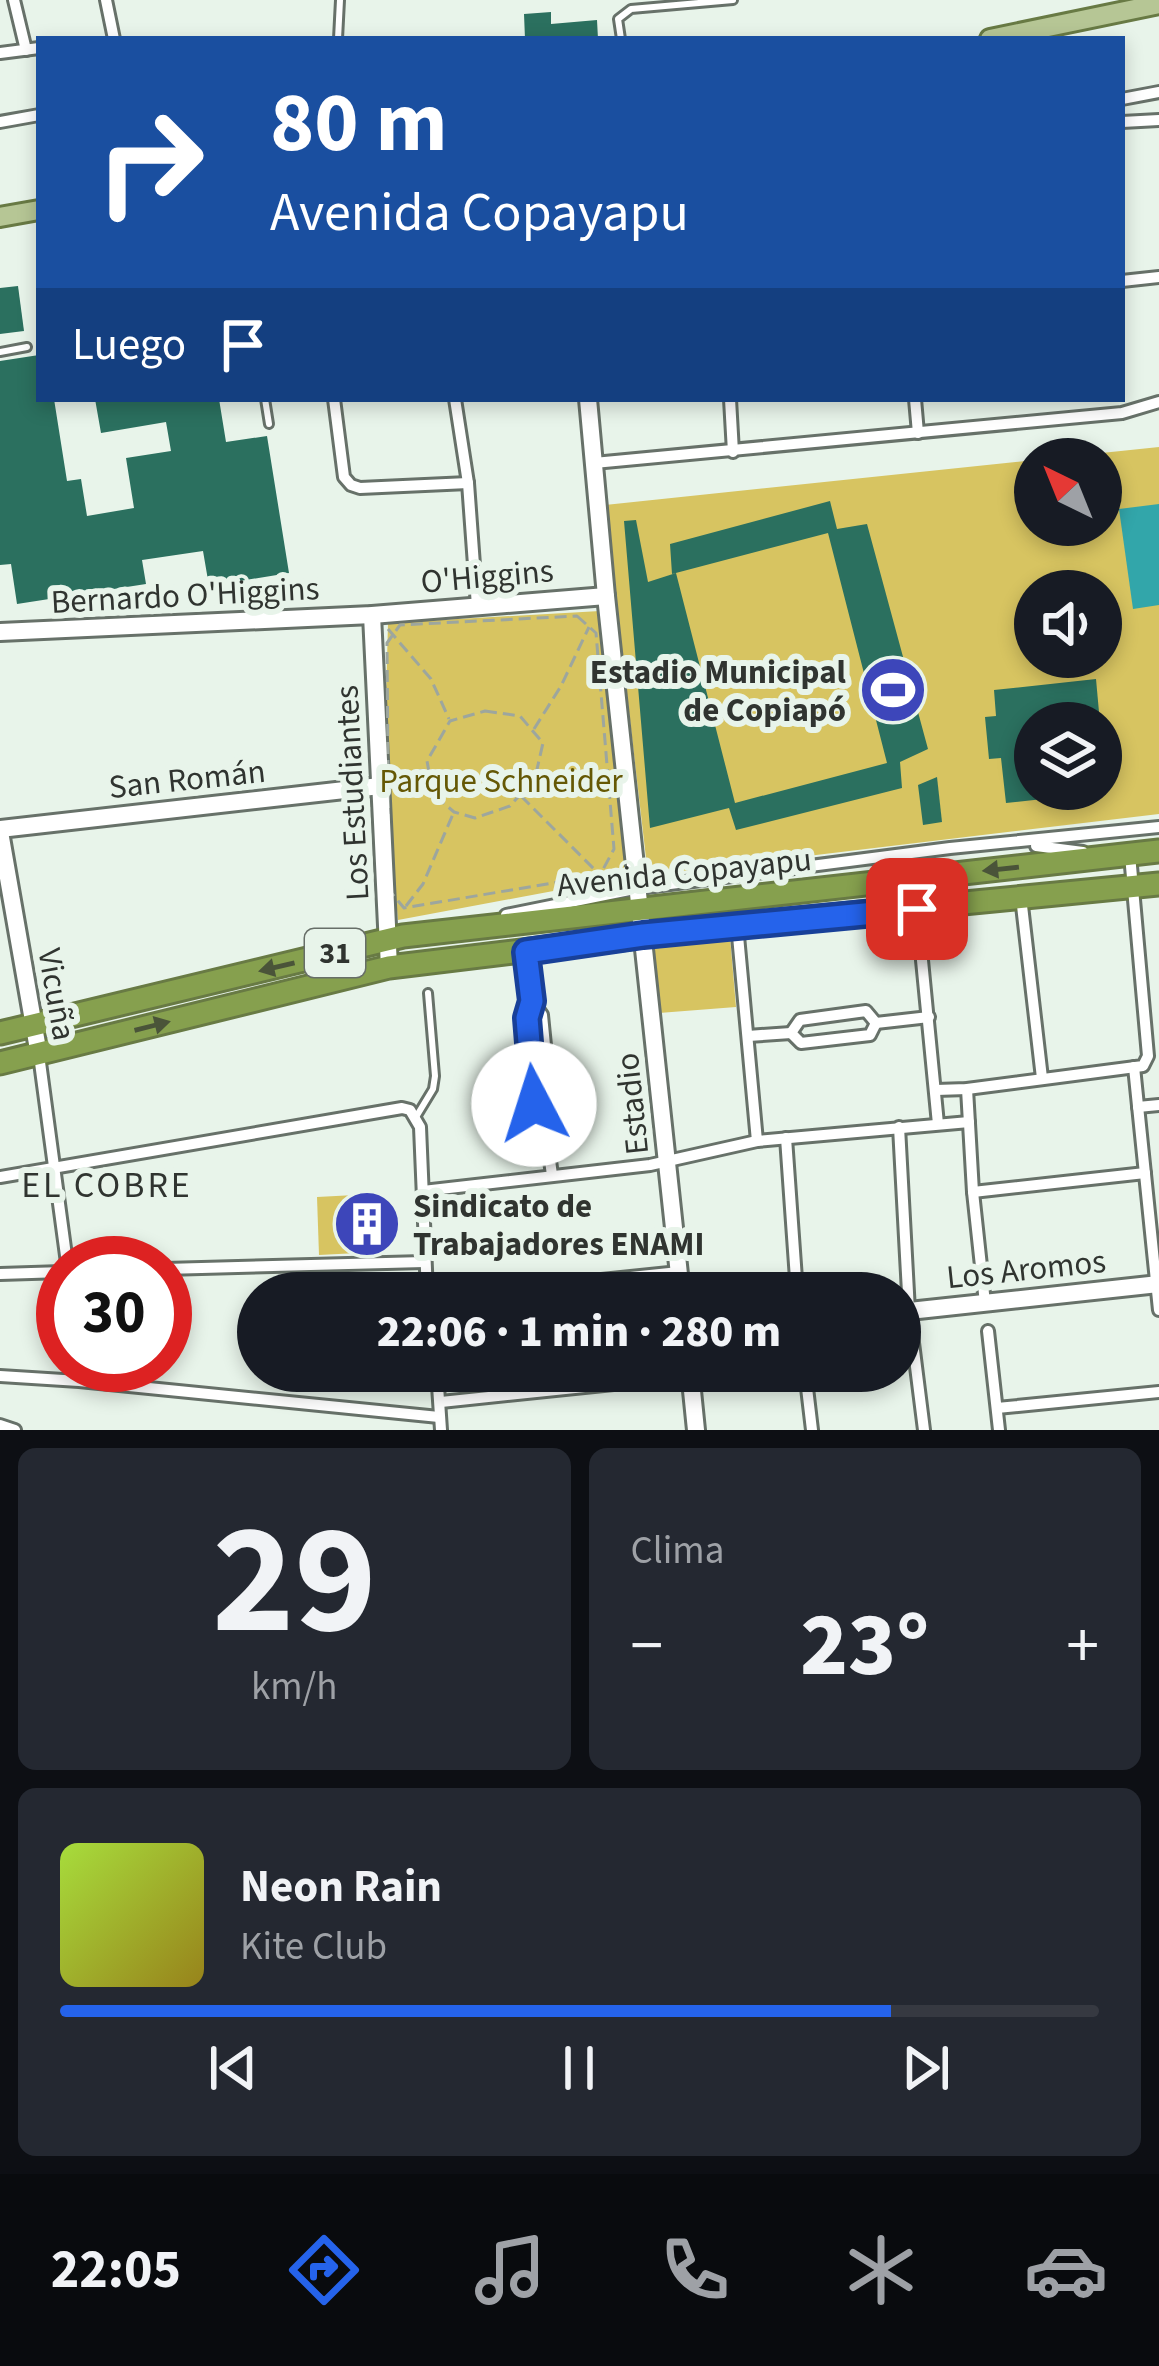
<!DOCTYPE html>
<html lang="es">
<meta charset="utf-8">
<style>
:root{--surface:#171b24;--page:#242831;--text:#f1f3f6;--muted:#9ea1a6;--line:#363941;--accent:#2563eb}
body{margin:0;font-family:"Source Sans 3",sans-serif;background:var(--page);color:var(--text);height:100vh;display:flex;flex-direction:column;font-size:45px;white-space:nowrap}
*{box-sizing:border-box;margin:0}
p{font-size:39px;color:var(--muted)}
.icon{flex:none;width:66px;height:66px;fill:none;stroke:currentColor;stroke-width:2;stroke-linecap:round;stroke-linejoin:round}
.map{position:relative;height:1430px;overflow:hidden}
.panel{display:flex;flex-direction:column;gap:18px;padding:18px;background:#0d0f14;flex:1}
.panel>*{flex:none}
.guide{position:absolute;left:36px;top:36px;width:1089px;height:366px;border-radius:0px;box-shadow:0 6px 18px #0003;background:#1a4fa0;color:#fff;overflow:hidden}
.needle{width:78px;rotate:317deg}
.controls{position:absolute;left:1014px;top:438px;display:grid;gap:24px}
.controls a{display:grid;place-items:center;width:108px;height:108px;border-radius:50%;background:var(--surface);box-shadow:0 6px 18px #0003;font-size:60px}
.speed{position:absolute;left:36px;top:1236px;display:flex;gap:24px;font-size:60px;font-weight:700;text-align:center}
.speed>*{display:grid;place-content:center;width:156px;height:156px;border-radius:50%;background:var(--surface);box-shadow:0 6px 18px #0003;line-height:1}
.speed .limit{border:18px solid #d22;background:#fff;color:#111}
.pin{position:absolute;display:grid;place-items:center;width:102px;height:102px;color:#fff;margin:-51px;border-radius:24px;box-shadow:0 6px 18px #0006}
.me{position:absolute;width:132px;margin:-66px;rotate:355deg;stroke-linejoin:round;filter:drop-shadow(0 0 9px #0008)}
.turn{display:flex;align-items:center;gap:42px;height:252px;padding:0 36px;font-size:54px}
.turn .icon{width:156px;height:156px;stroke-width:2.5}
.turn b{display:block;font-size:84px;line-height:102px}
.then{display:flex;align-items:center;height:114px;padding:0 36px;background:#0003;gap:24px;font-size:45px}
.big{font-size:90px;font-weight:800;line-height:1.1}
.panel .widget{flex:1;display:flex;flex-direction:column;justify-content:center;gap:18px;min-width:0;padding:0 42px;border-radius:18px;background:var(--page)}
.panel .dial{align-items:center;gap:0}
.dial b{font-size:156px;line-height:1}
.song{display:flex;align-items:center;gap:36px}
.cover{width:144px;height:144px;border-radius:18px;background:linear-gradient(135deg,hsl(80 70% 55%),hsl(50 70% 35%))}
.played{height:12px;border-radius:6px;background:linear-gradient(90deg,var(--accent) 80%,var(--line) 80%)}
.keys{display:flex;justify-content:space-around;direction:ltr}
.heat{display:flex;justify-content:space-between;align-items:center;font-size:66px;direction:ltr}
.panel .tiles{flex:1;display:grid;gap:18px;grid-template-columns:1fr 1fr}
.widget:last-child{grid-column:span 2}
.trip{position:absolute;left:237px;top:1272px;width:684px;height:120px;border-radius:60px;background:var(--surface);box-shadow:0 6px 18px #0003;font-weight:800;line-height:120px;text-align:center}
.dock{display:flex;height:192px;justify-content:space-around;align-items:center;background:#090b0e;color:var(--muted)}
.dock .icon{width:84px;height:84px}
.dock .selected{color:var(--accent)}
.dock b{font-size:54px;color:var(--text)}
.map>svg:first-child{display:block}
.green{fill:#d7c461;fill-rule:evenodd}
.water{fill:#32a6aa}
.building{fill:#2b705f}
.lines{fill:none;stroke-linecap:round;stroke-linejoin:round}
.lane-casing{stroke:#677169;stroke-width:12}
.street-casing{stroke:#677169;stroke-width:16}
.secondary-casing{stroke:#677169;stroke-width:22}
.primary-casing{stroke:#687a44;stroke-width:24}
.highway-casing{stroke:#687a44;stroke-width:27}
.path{stroke:#9da69e;stroke-width:3;stroke-dasharray:12 6;stroke-linecap:butt}
.lane{stroke:#fff;stroke-width:6}
.street{stroke:#fff;stroke-width:10}
.secondary{stroke:#fff;stroke-width:16}
.primary{stroke:#b6c695;stroke-width:18}
.highway{stroke:#86a04e;stroke-width:21}
.oneway{fill:#4a5439}
.route-casing{stroke:#184099;stroke-width:30}
.route{stroke:#2563eb;stroke-width:21}
.labels{text-anchor:middle;stroke-width:12;stroke-linejoin:round;paint-order:stroke}
.shield{fill:#e8f4ea;stroke:#676e68;stroke-width:3}
.shield-label{font-size:30px;font-weight:bold;fill:#303430}
.street-label{font-size:33px;fill:#303430;stroke:#e8f4ea}
.poi-label{font-size:33px;font-weight:bold;fill:#303430;stroke:#e8f4ea;text-anchor:end}
.park-label{font-size:33px;fill:#655805;stroke:#e8f4ea}
.neighbourhood-label{font-size:36px;letter-spacing:3px;fill:#303430;stroke:#e8f4ea}
</style>
<div class="map">
<svg width="1159" height="1430" viewBox="0 0 1159 1430">
<rect width="100%" height="100%" fill="#e8f4ea"/>
<g class="green">
<path d="M1159 447V814L648 875 605 505 1035 460V525H1101V459H1044ZM1035 591H1101V657H1035ZM1035 723H1101V789H1035Z"/>
<polygon points="600,611 628,877 398,920 384,774 388,623"/>
<polygon points="730,937 736,1007 659,1013 654,943"/>
<polygon points="355,1195 358,1253 319,1255 317,1197"/>
</g>
<polygon class="water" points="1159,504 1159,605 1133,609 1119,509"/>
<g class="building">
<polygon points="551,12 551,24 597,20 598,39 525,39 524,14"/>
<polygon points="18,286 24,331 0,334 0,288"/>
<polygon points="39,355 39,399 54,399 67,481 81,479 87,516 134,508 126,458 171,451 166,422 101,433 95,399 219,399 226,442 267,436 289,573 209,586 203,551 142,560 146,584 17,604 11,564 0,565 0,361"/>
<polygon points="830,501 837,529 867,524 928,749 900,762 902,788 736,830 729,808 650,828 624,521 636,520 648,582 676,573 735,803 887,763 828,533 672,574 670,544"/>
<polygon points="1096,679 1100,723 1035,723 1035,789 1069,789 1070,796 1006,803 1001,758 989,759 985,717 996,716 994,690"/>
<polygon points="937,777 942,822 923,825 918,785"/>
<polygon points="376,1193 374,1235 380,1234 381,1253 362,1254 359,1194"/>
</g>
<g class="lines">
<g class="lane-casing">
<g id="lane">
<polyline points="338,39 340,0"/>
<polyline points="621,39 618,19 631,9 733,0"/>
<polyline points="0,352 27,347"/>
<polyline points="265,399 269,424"/>
<polyline points="416,1117 433,1089 435,1076 428,993"/>
</g>
</g>
<g class="street-casing">
<g id="street">
<polyline points="14,0 26,50"/>
<polyline points="106,0 114,39"/>
<polyline points="0,53 39,48"/>
<polyline points="1122,99 1159,92"/>
<polyline points="0,122 39,115"/>
<polyline points="1122,122 1159,120"/>
<polyline points="1122,281 1159,277"/>
<polyline points="334,399 344,477 351,485 360,488 468,483"/>
<polyline points="455,399 468,483 477,606"/>
<polyline points="730,399 733,452"/>
<polyline points="915,399 918,433"/>
<polyline points="594,463 1122,413 1159,402"/>
<polyline points="1036,846 1083,852"/>
<polyline points="1021,897 1042,1078"/>
<polyline points="917,909 938,1124"/>
<polyline points="506,915 639,888 950,848 1159,827"/>
<polyline points="737,925 757,1141"/>
<polyline points="526,952 532,1001 527,1018 531,1095 534,1104 544,1117"/>
<polyline points="532,1001 542,1015 550,1096 544,1117 552,1175"/>
<polygon points="866,1011 876,1023 870,1035 801,1043 791,1033 800,1020"/>
<polyline points="876,1023 929,1017"/>
<polyline points="748,1036 791,1033"/>
<polyline points="39,1055 67,1263"/>
<polyline points="1134,1067 1159,1310"/>
<polyline points="967,1089 973,1192 985,1303"/>
<polyline points="936,1090 967,1089 1143,1066 1148,1056 1130,855"/>
<polyline points="1138,1107 1159,1105"/>
<polyline points="899,1127 909,1311 924,1430"/>
<polyline points="786,1138 797,1293"/>
<polyline points="0,1177 402,1108 410,1110 420,1127 427,1293"/>
<polyline points="423,1191 650,1165 757,1141 969,1122"/>
<polyline points="973,1192 1145,1173"/>
<polyline points="165,1269 424,1262"/>
<polyline points="0,1274 63,1272"/>
<polyline points="475,1293 679,1272"/>
<polyline points="988,1331 999,1430"/>
<polyline points="437,1371 441,1430"/>
<polyline points="805,1371 812,1430"/>
<polyline points="0,1376 79,1381 439,1417"/>
<polyline points="441,1402 691,1376"/>
<polyline points="997,1408 1159,1392"/>
<polyline points="0,1425 15,1430"/>
</g>
</g>
<g class="secondary-casing">
<g id="secondary">
<polyline points="588,399 606,596 681,1293"/>
<polyline points="372,615 389,967"/>
<polyline points="0,632 372,615 606,596"/>
<polyline points="0,829 380,786"/>
<polyline points="0,832 39,1055"/>
<polyline points="900,1312 1159,1284"/>
<polyline points="690,1371 696,1430"/>
</g>
</g>
<g class="primary-casing">
<g id="primary">
<polyline points="990,39 1159,4"/>
<polyline points="0,217 39,210"/>
</g>
</g>
<g class="highway-casing">
<g id="highway">
<polyline points="0,1033 403,936 1159,851"/>
<polyline points="0,1063 389,967 737,925 1159,884"/>
</g>
</g>
<g class="path">
<polygon points="577,616 596,633 614,849 600,875 404,908 389,890 387,643 400,625"/>
<polyline points="388,629 431,679 449,719"/>
<polygon points="485,711 520,716 543,743 535,778 510,806 475,818 454,812 433,794 427,761 450,721"/>
<polyline points="534,729 561,686 589,627"/>
<polyline points="395,773 427,770"/>
<polyline points="521,796 600,875 616,880"/>
<polyline points="406,906 423,884 453,814"/>
</g>
<use href="#lane" class="lane"/>
<use href="#street" class="street"/>
<use href="#secondary" class="secondary"/>
<use href="#primary" class="primary"/>
<use href="#highway" class="highway"/>
</g>
<defs><path id="oneway-solid" d="M-6-.8H1V-3.2L6.5 0L1 3.2V.8H-6Z" transform="scale(3)"/></defs>
<g class="oneway">
<use href="#oneway-solid" transform="translate(1001 869) rotate(174)"/>
<use href="#oneway-solid" transform="translate(277 967) rotate(167)"/>
<use href="#oneway-solid" transform="translate(152 1026) rotate(-14)"/>
</g>
<g class="lines">
<g class="route-casing">
<polyline id="route" points="534,1104 527,1018 532,1001 526,952 643,935 917,909"/>
</g>
<use href="#route" class="route"/>
</g>
<defs>
<g id="stadium-disc" transform="scale(3.45)"><circle r="9.5" fill="#3d46ba" stroke="#e8f4ea"/><path d="M0-5a6.5 5 0 1 0 0 10a6.5 5 0 1 0 0-10ZM-3.5-1.8h7v3.6h-7Z" fill="#fff"/></g>
<g id="building-disc" transform="scale(3.45)"><circle r="9.5" fill="#3d46ba" stroke="#e8f4ea"/><path d="M-4-6H4V6H1V3H-1V6H-4ZM-2.5-4.3h1.7v1.8h-1.7ZM.8-4.3h1.7v1.8H.8ZM-2.5-1h1.7V.8h-1.7ZM.8-1h1.7V.8H.8Z" fill="#fff"/></g>
</defs>
<g fill-rule="evenodd">
<use href="#stadium-disc" x="893" y="690"/>
<use href="#building-disc" x="367" y="1224"/>
</g>
<g class="labels">
<rect class="shield" x="305" y="929" width="60" height="48" rx="9"/>
<g class="shield-label">
<text x="335" y="963">31</text>
</g>
<g class="street-label">
<text transform="translate(487 575) rotate(-5)" y="12">O'Higgins</text>
<text transform="translate(185 594) rotate(-3)" y="12">Bernardo O'Higgins</text>
<text transform="translate(187 778) rotate(-6)" y="12">San Román</text>
<text transform="translate(351 793) rotate(-93)" y="12">Los Estudiantes</text>
<text transform="translate(684 871) rotate(-6)" y="12">Avenida Copayapu</text>
<text transform="translate(58 994) rotate(80)" y="12">Vicuña</text>
<text transform="translate(631 1104) rotate(-96)" y="12">Estadio</text>
<text transform="translate(1026 1268) rotate(-6)" y="12">Los Aromos</text>
</g>
<g class="poi-label">
<text x="846" y="683">Estadio Municipal<tspan x="846" dy="38">de Copiapó</tspan></text>
<text x="413" y="1217" text-anchor="start">Sindicato de<tspan x="413" dy="38">Trabajadores ENAMI</tspan></text>
</g>
<g class="park-label">
<text x="501" y="792">Parque Schneider</text>
</g>
<g class="neighbourhood-label">
<text x="107" y="1197">EL COBRE</text>
</g>
</g>
</svg>
<div class="controls">
<a><svg class="needle" viewBox="-14 -14 28 28"><path d="M0-13l5 13h-10z" fill="#e53935"/><path d="M0 13l5-13h-10z" fill="#9ea1a6"/></svg></a>
<a><svg class="icon" aria-label="sound" viewBox="0 0 24 24"><path d="M4 9h4l5-4v14l-5-4H4zM17 9q2 3 0 6"/></svg></a>
<a><svg class="icon" aria-label="layers" viewBox="0 0 24 24"><path d="M12 4l9 5-9 5-9-5zM3 14l9 5 9-5"/></svg></a>
</div>
<div class="speed"><div class="limit">30</div></div>
<div class="pin" style="left:917px;top:909px;background:#d93025"><svg class="icon" aria-label="arrive" viewBox="0 0 24 24"><path d="M6 21V4h12l-3 4 3 4H6"/></svg></div>
<svg class="me" style="left:534px;top:1104px" viewBox="-20 -20 40 40"><circle r="19" fill="#fff"/><path d="M0-13L10 11 0 6-10 11z" fill="#2563eb"/></svg>
<div class="trip">22:06 · 1 min · 280 m</div>
<div class="guide">
<div class="turn"><svg class="icon" aria-label="right" viewBox="0 0 24 24"><path d="M7 20v-9h11M14 6l5 5-5 5"/></svg><div><b>80 m</b>Avenida Copayapu</div></div>
<div class="then">Luego<svg class="icon" aria-label="arrive" viewBox="0 0 24 24"><path d="M6 21V4h12l-3 4 3 4H6"/></svg></div>
</div>
</div>
<section class="panel">
<div class="tiles">
<div class="widget dial"><b>29</b><p>km/h</p></div>
<div class="widget"><p>Clima</p>
<div class="heat"><a>−</a><b class="big">23°</b><a>+</a></div>
</div>
<div class="widget">
<div class="song"><i class="cover"></i><div><b>Neon Rain</b><p>Kite Club</p></div></div>
<div class="played"></div>
<div class="keys"><svg class="icon" aria-label="previous" viewBox="0 0 24 24"><path d="M18 5L8 12l10 7zM5 5v14"/></svg><svg class="icon" aria-label="pause" viewBox="0 0 24 24"><path d="M8 5v14M16 5v14"/></svg><svg class="icon" aria-label="next" viewBox="0 0 24 24"><path d="M6 5l10 7-10 7zM19 5v14"/></svg></div>
</div>
</div>
</section>
<nav class="dock">
<b>22:05</b>
<svg class="icon selected" aria-label="directions" viewBox="0 0 24 24"><path d="M12 3l9 9-9 9-9-9zM9 14v-3h6M13 9l2 2-2 2"/></svg>
<svg class="icon" aria-label="music" viewBox="0 0 24 24"><path d="M9 18V5l10-2v13"/><circle cx="6" cy="18" r="3"/><circle cx="16" cy="16" r="3"/></svg>
<svg class="icon" aria-label="phone" viewBox="0 0 24 24"><path d="M5 4h4l2 5-3 2q2 4 5 5l2-3 5 2v4C11 20 4 13 5 4z"/></svg>
<svg class="icon" aria-label="climate" viewBox="0 0 24 24"><path d="M12 3v18M4 7l16 10M4 17L20 7"/></svg>
<svg class="icon" aria-label="car" viewBox="0 0 24 24"><path d="M5 17H2v-5l4-1 3-4h7l3 4 3 1v5h-3M9 17h6M6 11h13"/><circle cx="7" cy="17" r="2"/><circle cx="17" cy="17" r="2"/></svg>
</nav>
